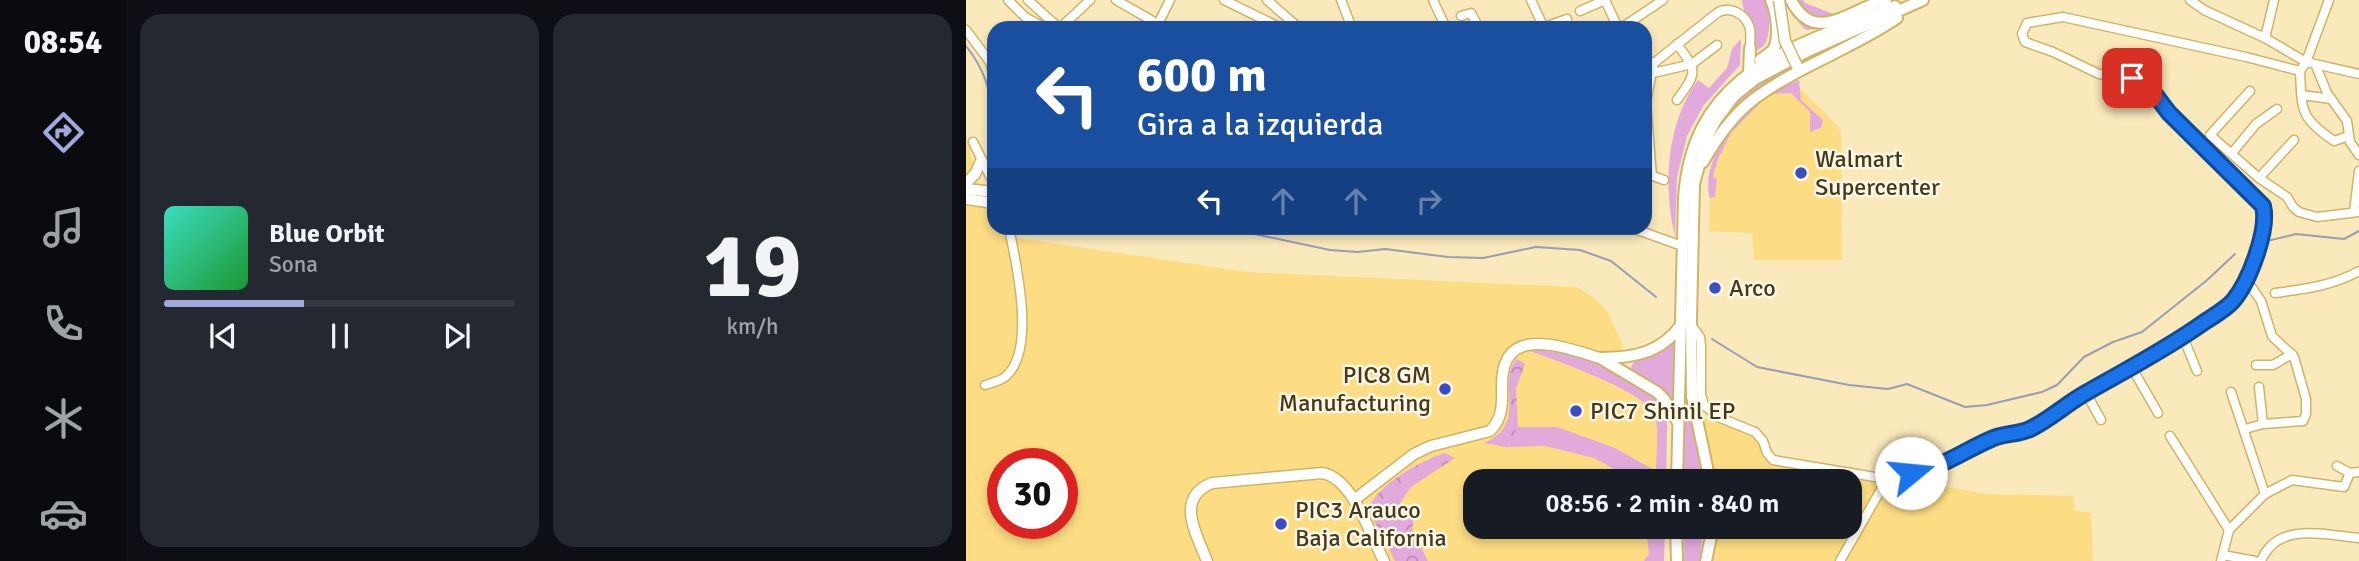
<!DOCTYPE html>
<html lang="es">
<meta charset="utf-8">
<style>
:root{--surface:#171b24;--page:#242831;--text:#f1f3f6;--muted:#9ea1a6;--line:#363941;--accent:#9fa9de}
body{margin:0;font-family:Signika,sans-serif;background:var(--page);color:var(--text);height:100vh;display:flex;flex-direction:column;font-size:26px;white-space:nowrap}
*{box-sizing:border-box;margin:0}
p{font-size:23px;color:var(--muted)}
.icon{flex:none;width:38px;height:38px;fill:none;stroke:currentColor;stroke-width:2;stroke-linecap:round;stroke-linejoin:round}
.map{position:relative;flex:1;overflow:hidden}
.sheet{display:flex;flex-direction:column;gap:14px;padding:14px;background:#0d0f14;width:840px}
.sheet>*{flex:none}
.banner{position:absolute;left:21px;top:21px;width:665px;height:214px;border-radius:21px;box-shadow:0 4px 10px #0003;background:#1a4fa0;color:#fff;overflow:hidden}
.speed{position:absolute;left:21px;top:448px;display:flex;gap:14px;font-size:35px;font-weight:700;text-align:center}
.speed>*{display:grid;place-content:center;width:91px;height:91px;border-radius:50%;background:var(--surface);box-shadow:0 4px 10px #0003;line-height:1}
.speed .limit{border:10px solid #d22;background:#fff;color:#111}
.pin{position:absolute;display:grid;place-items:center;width:60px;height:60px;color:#fff;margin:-30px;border-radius:14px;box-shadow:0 4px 10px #0006}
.me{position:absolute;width:77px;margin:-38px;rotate:73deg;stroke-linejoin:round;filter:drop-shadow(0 0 5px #0008)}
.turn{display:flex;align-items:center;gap:24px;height:147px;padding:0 35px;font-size:32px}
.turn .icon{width:91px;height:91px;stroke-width:2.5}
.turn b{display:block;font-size:49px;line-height:60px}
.lanes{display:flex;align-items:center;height:66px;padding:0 35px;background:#0003;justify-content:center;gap:35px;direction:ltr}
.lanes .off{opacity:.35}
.sheet .card{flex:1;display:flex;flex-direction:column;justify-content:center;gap:10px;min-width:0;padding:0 24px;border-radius:21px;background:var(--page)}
.sheet .dial{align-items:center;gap:0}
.dial b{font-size:91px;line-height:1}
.song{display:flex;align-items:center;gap:21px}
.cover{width:84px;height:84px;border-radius:10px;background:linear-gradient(135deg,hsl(170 70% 55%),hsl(130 70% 35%))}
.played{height:7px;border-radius:4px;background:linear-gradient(90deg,var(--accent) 40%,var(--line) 40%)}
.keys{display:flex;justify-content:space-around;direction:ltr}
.sheet .tiles{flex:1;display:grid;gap:14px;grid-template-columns:repeat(2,1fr)}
.trip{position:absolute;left:497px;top:469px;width:399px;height:70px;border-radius:21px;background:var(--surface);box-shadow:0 4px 10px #0003;font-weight:600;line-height:70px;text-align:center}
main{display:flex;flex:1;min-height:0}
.tabs{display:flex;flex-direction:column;width:126px;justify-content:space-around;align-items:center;background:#090b0e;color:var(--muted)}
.tabs .icon{width:49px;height:49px}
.tabs .active{color:var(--accent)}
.tabs b{font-size:32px;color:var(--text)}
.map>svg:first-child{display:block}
.built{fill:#fcdd84;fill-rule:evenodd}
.green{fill:#e2aadb}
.forest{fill:url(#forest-crowns)}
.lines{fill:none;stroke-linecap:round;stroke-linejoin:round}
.stream{stroke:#989eb3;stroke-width:2}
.minor-casing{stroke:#d0b465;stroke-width:11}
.major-casing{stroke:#d0b465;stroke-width:13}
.highway-casing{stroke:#d0b465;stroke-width:14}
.minor{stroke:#fff;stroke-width:8}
.major{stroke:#fff;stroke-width:10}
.highway{stroke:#fff;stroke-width:10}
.major-bridge-casing{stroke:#d0b465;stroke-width:13;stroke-linecap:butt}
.major-bridge{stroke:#fff;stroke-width:10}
.route-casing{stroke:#114b97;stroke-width:18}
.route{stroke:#1a73e8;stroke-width:12}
.poi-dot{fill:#3b4ec1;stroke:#fdf7e8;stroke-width:2.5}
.labels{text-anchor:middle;stroke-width:5;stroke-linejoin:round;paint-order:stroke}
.poi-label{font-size:24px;fill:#453918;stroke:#fdf7e8;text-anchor:start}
</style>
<main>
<nav class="tabs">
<b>08:54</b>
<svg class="icon active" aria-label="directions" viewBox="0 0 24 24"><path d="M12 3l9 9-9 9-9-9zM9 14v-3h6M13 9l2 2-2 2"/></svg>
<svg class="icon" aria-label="music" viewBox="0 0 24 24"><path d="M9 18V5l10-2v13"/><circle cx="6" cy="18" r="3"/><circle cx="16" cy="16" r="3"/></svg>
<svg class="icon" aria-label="phone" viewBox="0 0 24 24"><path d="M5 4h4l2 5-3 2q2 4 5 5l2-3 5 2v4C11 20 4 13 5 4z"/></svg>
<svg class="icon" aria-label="climate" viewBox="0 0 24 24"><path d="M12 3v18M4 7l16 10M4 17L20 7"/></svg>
<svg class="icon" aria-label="car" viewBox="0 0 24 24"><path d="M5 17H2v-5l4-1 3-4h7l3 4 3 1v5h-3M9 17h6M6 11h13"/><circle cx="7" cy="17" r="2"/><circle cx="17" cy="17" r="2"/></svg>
</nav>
<section class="sheet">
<div class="tiles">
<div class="card">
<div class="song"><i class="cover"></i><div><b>Blue Orbit</b><p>Sona</p></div></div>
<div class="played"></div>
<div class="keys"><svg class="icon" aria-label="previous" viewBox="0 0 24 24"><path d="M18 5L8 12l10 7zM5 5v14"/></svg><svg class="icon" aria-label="pause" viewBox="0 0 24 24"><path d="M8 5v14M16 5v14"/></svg><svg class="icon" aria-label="next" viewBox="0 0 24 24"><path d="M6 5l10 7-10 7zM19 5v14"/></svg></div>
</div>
<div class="card dial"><b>19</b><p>km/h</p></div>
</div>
</section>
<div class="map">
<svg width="1393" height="561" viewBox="0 0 1393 561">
<defs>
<pattern id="forest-crowns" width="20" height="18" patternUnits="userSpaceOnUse" patternTransform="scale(1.75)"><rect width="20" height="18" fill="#e2aadb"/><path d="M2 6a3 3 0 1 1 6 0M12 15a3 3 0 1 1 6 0" fill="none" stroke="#b98bb1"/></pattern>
</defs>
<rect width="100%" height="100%" fill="#fae9bb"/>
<g class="built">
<polygon points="827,82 871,125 875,135 876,260 788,260 786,233 743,231 744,186 750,159 763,129 802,93"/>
<path d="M0 137 25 224 51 238 282 272 611 287 627 297 640 309 656 343 658 379 701 424 700 481H509V527H699L698 561H0ZM37 464H96V523H37Z"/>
<polygon points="735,417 782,432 790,438 798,455 830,465 906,481 930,478 1021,494 1107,496 1108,510 1125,513 1127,561 746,561 751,543 751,527 884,527 884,481 751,481"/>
</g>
<g class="green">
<path d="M776 0H800C804 15 808 49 787 51L788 26 778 12Z"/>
<polygon points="826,0 837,0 839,3 870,15 864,27 840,30 832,22"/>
<path d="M775 39 774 65 737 106 721 136 711 177 709 236C697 187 700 123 732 80L743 88 761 68 766 49Z"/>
<path d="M824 64 827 69 763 116 748 134C756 101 796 80 824 64Z"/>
<path d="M833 80 835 100 857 120 855 128 844 132V112L825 93 803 94 765 133 752 159 747 177 751 179 749 197 744 198C733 162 773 110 803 93 812 88 823 84 833 80Z"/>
<polygon points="720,324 723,410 740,481 714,481"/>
<polygon points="707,340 710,341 707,400 696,388 664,369 667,363"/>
<path d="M570 348H583L626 359 693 398 699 409 701 424 700 481H670L628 458 579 446 541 447 552 427H591L649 448 690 471C690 456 694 424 687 412 675 390 586 359 561 350Z"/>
<polygon points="680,527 699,527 698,561 678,561 683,554"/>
<polygon points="718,527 737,527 734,561 718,561"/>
</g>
<g class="forest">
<path d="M551 359 559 364 550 389 552 427 541 447 518 443C564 423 529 383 551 359Z"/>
<path d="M479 453 489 458 445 487 428 512 448 520 446 529 462 561H429L402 509C410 486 455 460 479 453Z"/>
</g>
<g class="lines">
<g class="stream">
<path d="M0 46C19 70 23 88 28 117"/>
<polyline points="260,228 364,250 392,252 419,249 482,257 517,258 570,247 614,250 645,261 690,297"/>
<polyline points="1301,241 1330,234 1378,239 1393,231"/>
<polyline points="746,339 791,367 883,385 922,389 941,384 999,407 1021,405 1076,392 1091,385 1118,357 1147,342 1176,332 1240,281 1269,254"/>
</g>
<g class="minor-casing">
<g id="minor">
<polyline points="42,0 59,17 79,28"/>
<polyline points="62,0 93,28"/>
<polyline points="150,0 192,24"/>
<polyline points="258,0 315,28"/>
<polyline points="301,0 333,28"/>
<polyline points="375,0 384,23"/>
<polyline points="467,0 480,28"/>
<polyline points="565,0 578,28"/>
<polyline points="639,0 652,28"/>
<polyline points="1224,0 1238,10 1299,38 1340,62 1393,74"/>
<polyline points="614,11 639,0"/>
<polyline points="495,16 505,13 513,28"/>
<polyline points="94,28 124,0"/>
<polyline points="190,28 204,0"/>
<polyline points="576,28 601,19"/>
<polyline points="655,28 697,0"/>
<polyline points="0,30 24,62 28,77"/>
<polyline points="1299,38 1308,0"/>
<polyline points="1350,66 1361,93 1381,121 1384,142 1393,155"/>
<path d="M679 70 751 13C764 5 780 14 784 29 785 35 784 42 784 48"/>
<path d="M1334 71C1336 110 1333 117 1368 141L1383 136"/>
<polyline points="687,73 726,64 751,45"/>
<polyline points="1284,91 1244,135 1293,178 1321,197 1327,207 1333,212 1351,217 1393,212"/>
<polyline points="1336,95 1365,99"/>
<path d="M711 100C731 72 732 72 711 44"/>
<polyline points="7,142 28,184"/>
<polyline points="1266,153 1290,124 1311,109"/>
<polyline points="679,173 698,180"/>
<polyline points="686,176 680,102 688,62"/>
<polyline points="1293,178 1328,140"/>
<polyline points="1388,212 1393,171"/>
<polyline points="221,228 229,228"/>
<polyline points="666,228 716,246"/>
<path d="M1309 293C1339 289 1366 286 1393 271"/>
<polyline points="726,326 734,337 735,345 735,395 738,405 752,417 789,432 797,441 801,453 807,460 921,479 967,468 1026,438 1065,429 1096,407 1217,337 1266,302 1290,261 1298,216 1294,202 1203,113 1184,88 1176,81 1166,77 1133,74 1087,52 1059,42 1056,34 1061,23 1097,17 1280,57 1334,71 1340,62 1363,0"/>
<polyline points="1217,337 1231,371"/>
<polyline points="1290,365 1307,365 1326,354"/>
<polyline points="1166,368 1192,413"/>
<path d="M19 385C25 383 34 381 39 377 71 351 50 263 43 228"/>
<polyline points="1293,387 1297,424"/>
<polyline points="1265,392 1299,494"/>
<polyline points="1120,393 1135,420"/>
<polyline points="1279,429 1297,424 1337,421 1340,414 1340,399 1328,357 1306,336 1295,301 1280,279"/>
<polyline points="1204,436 1263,530"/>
<polyline points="1371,466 1384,473 1393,472"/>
<polyline points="1263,530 1299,494 1326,480 1378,487 1384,473"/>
<polyline points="1257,555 1289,561"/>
<polyline points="874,561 921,479"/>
<polyline points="1255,561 1263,530"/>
<path d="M1295 561C1311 521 1359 535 1393 538"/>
</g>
</g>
<g class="major-casing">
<g id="major">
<polyline points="0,183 9,174 15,161"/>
<polyline points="0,189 28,192"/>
<polyline points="0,199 28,203"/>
<path d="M388 500 448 454 465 446 524 431C538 417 536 402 536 384 536 323 597 347 634 358"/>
<path d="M241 561C231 535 208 498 246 483L356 473C387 478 404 535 418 561"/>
</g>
</g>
<g class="highway-casing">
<g id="highway">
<path d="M825 0C849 47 885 8 920 0"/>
<path d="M794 60C799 56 805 53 808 48 814 36 810 11 805 0"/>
<polyline points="783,73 784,48"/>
<path d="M737 162C750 139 767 115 788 99 832 66 886 49 931 18"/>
<polyline points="634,358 691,392 698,399 711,421"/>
<path d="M635 358C667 358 695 353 715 325"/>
<path d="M711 481 718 198C727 70 827 48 929 6"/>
<polyline points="744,481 726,396 725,319 728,184 740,139 750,120 768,96 789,79 842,51 957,0"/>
<polyline points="710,527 711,561"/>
<polyline points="740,561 747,527"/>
</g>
</g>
<use href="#minor" class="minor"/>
<use href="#major" class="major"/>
<use href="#highway" class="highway"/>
<g class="major-bridge-casing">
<polyline id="major-bridge" points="813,0 819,41 831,66"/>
</g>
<use href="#major-bridge" class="major-bridge"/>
</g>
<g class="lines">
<g class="route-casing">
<path id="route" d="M945 473C973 469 998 451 1023 440 1036 433 1051 435 1064 429 1083 420 1099 405 1118 394 1158 371 1199 350 1237 323 1247 316 1259 310 1267 301 1283 282 1303 230 1297 206L1203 113 1184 88 1176 81 1166 78"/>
</g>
<use href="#route" class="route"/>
</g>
<g class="poi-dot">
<circle cx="835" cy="173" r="7"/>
<circle cx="749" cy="288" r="7"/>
<circle cx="479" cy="389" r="7"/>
<circle cx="610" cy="411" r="7"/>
<circle cx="315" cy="524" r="7"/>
</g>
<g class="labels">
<g class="poi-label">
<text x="849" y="167">Walmart<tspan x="849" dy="28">Supercenter</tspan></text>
<text x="763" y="296">Arco</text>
<text x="465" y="383" text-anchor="end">PIC8 GM<tspan x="465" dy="28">Manufacturing</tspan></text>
<text x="624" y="419">PIC7 Shinil EP</text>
<text x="329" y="518">PIC3 Arauco<tspan x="329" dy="28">Baja California</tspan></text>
</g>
</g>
</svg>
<div class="speed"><div class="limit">30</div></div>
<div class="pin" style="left:1166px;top:78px;background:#d93025"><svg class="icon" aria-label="arrive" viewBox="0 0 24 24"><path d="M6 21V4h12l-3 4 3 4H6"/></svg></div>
<svg class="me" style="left:945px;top:473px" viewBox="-20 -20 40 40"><circle r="19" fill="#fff"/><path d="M0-13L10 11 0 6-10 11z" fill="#1a73e8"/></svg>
<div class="trip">08:56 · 2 min · 840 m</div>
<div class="banner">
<div class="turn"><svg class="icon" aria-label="left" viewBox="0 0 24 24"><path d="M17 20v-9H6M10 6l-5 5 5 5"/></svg><div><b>600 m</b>Gira a la izquierda</div></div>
<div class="lanes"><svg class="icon" aria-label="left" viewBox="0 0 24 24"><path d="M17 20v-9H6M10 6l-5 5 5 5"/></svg><svg class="icon off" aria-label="ahead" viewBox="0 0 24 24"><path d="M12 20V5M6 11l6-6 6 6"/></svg><svg class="icon off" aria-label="ahead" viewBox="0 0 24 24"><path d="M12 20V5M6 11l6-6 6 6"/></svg><svg class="icon off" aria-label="right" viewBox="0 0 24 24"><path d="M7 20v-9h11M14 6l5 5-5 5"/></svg></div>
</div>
</div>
</main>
